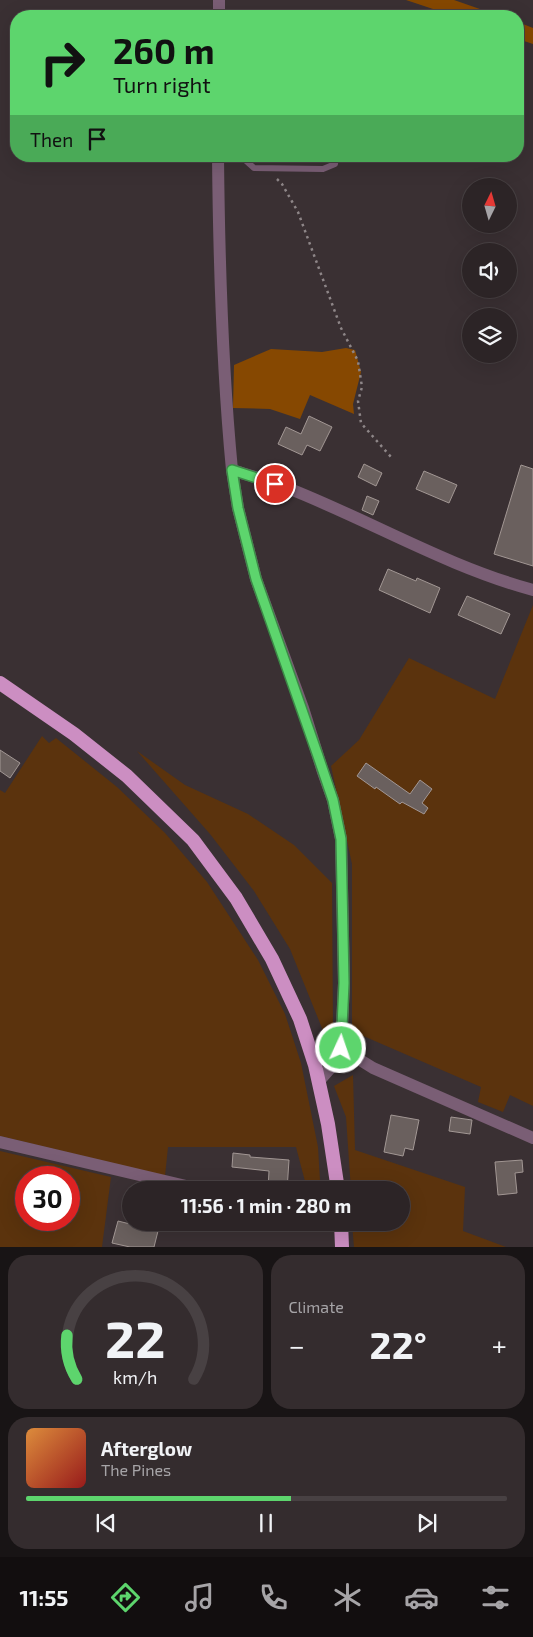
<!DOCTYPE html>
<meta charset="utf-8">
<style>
:root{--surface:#2c2426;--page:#342c2e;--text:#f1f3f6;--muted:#a6a4a7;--line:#484143;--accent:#5dd56d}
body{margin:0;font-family:"Exo 2",sans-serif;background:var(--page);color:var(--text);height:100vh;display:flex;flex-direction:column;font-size:19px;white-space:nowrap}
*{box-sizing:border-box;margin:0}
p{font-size:16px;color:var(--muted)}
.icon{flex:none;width:28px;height:28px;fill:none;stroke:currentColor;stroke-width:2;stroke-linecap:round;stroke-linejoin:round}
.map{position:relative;height:1247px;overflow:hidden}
.details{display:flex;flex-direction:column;gap:8px;padding:8px;background:#181415;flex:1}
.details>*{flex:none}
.guide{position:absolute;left:10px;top:10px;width:514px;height:152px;border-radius:20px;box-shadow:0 5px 20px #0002,0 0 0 1px var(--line);background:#5dd56d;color:#111;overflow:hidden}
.needle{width:32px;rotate:5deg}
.fabs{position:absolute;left:462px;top:178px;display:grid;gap:10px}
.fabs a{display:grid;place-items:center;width:55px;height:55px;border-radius:50%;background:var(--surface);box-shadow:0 5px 20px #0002,0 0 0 1px var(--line);font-size:25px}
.speed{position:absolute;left:15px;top:1166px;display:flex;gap:10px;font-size:25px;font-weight:700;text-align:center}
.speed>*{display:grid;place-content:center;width:65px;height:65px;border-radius:50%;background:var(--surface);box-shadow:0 5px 20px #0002,0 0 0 1px var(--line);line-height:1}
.speed .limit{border:8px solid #d22;background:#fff;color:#111}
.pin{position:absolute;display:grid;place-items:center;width:42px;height:42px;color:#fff;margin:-21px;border:2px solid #fff;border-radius:50%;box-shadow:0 1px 5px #0007}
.me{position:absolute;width:55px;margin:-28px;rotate:3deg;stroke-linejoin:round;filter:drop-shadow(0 0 4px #0008)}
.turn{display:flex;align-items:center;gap:18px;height:105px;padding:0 20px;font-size:22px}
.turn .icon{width:65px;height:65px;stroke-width:2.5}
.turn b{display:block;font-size:35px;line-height:42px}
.then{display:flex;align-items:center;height:48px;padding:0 20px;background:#0003;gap:10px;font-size:19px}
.big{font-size:38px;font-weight:700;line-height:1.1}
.details .widget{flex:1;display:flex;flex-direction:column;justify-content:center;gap:8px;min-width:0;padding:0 18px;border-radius:20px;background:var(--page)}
.details .dial{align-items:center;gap:0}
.dial svg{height:130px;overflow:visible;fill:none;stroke:var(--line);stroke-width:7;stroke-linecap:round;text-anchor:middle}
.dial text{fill:var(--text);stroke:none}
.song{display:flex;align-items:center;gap:15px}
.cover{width:60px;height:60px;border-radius:8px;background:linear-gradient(135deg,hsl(30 70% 55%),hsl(0 70% 35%))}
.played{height:5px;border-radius:2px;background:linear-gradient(90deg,var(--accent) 55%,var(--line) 55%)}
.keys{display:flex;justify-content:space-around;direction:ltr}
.heat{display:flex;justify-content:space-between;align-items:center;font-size:28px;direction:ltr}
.details .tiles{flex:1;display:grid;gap:8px;grid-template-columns:1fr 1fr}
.widget:last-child{grid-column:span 2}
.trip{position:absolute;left:122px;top:1181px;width:288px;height:50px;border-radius:25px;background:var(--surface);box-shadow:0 5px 20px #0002,0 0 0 1px var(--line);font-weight:700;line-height:50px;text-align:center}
.tab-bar{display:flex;height:80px;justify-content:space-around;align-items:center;background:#120e0f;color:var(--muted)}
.tab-bar .icon{width:35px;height:35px}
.tab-bar .current{color:var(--accent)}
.tab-bar b{font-size:22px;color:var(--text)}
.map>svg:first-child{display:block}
.green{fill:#5b330d;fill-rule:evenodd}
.forest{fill:#864801}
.building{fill:#6a605e;stroke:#a29794}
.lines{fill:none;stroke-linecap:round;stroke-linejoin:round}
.path{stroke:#8e8688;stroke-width:2.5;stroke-dasharray:2.5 4;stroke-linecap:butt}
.service{stroke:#7a5e75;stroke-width:6}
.minor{stroke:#7a5e75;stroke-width:12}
.trunk{stroke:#cc8ec2;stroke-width:14}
.route-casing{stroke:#3c8a47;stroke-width:12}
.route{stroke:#5dd56d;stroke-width:9}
</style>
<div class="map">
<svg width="533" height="1247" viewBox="0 0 533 1247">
<rect width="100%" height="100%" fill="#3a3033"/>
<g class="green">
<polygon points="533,605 533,1106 510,1095 503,1112 478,1102 481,1087 361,1035 352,1040 352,864 331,766 359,740 409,658 495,699"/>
<polygon points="42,736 49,743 56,738 117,787 165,833 207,882 258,960 285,1014 301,1063 318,1147 320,1181 317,1190 307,1189 296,1147 168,1147 165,1176 0,1136 0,790 5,793"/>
<polygon points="137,751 185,785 248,814 294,845 332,883 333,1031 326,1038 290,949 254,891 210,834"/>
<polygon points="353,1075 355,1150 465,1187 463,1231 506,1247 354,1247 352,1223 401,1222 401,1190 351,1190 346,1117 334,1086"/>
<path d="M0 1151 111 1177 102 1247H0ZM26 1178H69V1220H26Z"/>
</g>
<g class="forest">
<polygon points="406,0 454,0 500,16 454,16"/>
<polygon points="518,22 533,28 533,44 518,39"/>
<polygon points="346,348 355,350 361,372 353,404 354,414 310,395 300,419 270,409 233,408 234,365 271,349 322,352"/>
</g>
<g class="building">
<polygon points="309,416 332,427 320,451 307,445 302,455 278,444 286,427 301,434"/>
<polygon points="364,464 382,473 376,486 358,477"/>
<polygon points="521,465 533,469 533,566 494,554"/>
<polygon points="424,471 457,485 449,503 416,489"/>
<polygon points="367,496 379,501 373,515 362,510"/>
<polygon points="388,569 416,581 417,578 440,588 430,613 379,590"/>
<polygon points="467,596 510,614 501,634 458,615"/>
<polygon points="0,750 20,763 10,778 0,771"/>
<polygon points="366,763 410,794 420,780 432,789 422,803 428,808 424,814 402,802 400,804 376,787 375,789 357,776"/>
<polygon points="391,1115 419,1120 413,1150 405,1148 403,1156 384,1152"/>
<polygon points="451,1117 472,1120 470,1134 449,1131"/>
<polygon points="233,1153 250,1155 250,1157 289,1160 287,1190 268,1189 269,1171 232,1167"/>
<polygon points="522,1160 523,1172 515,1173 517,1193 498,1195 495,1162"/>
<polygon points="118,1221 158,1231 154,1247 130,1247 112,1243"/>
</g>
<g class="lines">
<polyline class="path" points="277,179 282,184 298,212 341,328 358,361 362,387 358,401 361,423 391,457"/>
<polyline class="service" points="244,156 244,159 254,168 323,169 335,164 336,156"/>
<g class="minor">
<polyline points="219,16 219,0"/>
<path d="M218 156C219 261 222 366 232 470 251 476 271 481 290 489 371 521 448 567 533 590"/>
<polyline points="232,470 238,508 256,579 303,708 323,772 333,800 341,839 344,983 341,1048 333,1065 319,1081"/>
<polyline points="341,1048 373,1068 533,1138"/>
<polyline points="0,1142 203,1190"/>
</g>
<g class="trunk">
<polyline points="0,683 74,734 127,776 193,840 236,898 272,959 300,1019 315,1065 328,1124 338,1190"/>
<polyline points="341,1222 342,1247"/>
</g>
</g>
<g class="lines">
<g class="route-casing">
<polyline id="route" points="275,484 232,470 238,508 256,579 318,756 333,800 341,839 344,983 341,1048"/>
</g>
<use href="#route" class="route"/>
</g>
</svg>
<div class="fabs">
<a><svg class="needle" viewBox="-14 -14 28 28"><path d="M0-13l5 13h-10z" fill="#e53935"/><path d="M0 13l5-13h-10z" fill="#a6a4a7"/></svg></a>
<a><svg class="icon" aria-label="sound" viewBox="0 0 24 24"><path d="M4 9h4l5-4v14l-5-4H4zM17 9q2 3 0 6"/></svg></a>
<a><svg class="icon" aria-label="layers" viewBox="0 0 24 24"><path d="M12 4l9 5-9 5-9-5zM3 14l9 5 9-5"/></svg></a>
</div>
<div class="speed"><div class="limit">30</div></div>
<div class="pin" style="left:275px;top:484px;background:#d93025"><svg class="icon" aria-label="arrive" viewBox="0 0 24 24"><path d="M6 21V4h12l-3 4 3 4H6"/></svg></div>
<svg class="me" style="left:341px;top:1048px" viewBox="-20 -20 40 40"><circle r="17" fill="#5dd56d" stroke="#fff" stroke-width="3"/><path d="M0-11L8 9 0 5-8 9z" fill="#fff"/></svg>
<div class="trip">11:56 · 1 min · 280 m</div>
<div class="guide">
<div class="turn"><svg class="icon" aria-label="right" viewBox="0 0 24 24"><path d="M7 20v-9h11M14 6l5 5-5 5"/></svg><div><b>260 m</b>Turn right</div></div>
<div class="then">Then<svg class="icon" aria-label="arrive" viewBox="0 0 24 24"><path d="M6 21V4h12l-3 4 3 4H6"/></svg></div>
</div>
</div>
<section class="details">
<div class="tiles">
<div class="widget dial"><svg viewBox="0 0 100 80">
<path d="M14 69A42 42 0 1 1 86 69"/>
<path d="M14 69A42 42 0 0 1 8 42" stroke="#5dd56d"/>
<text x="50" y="56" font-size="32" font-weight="700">22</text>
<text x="50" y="72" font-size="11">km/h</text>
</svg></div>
<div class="widget"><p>Climate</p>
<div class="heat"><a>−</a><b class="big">22°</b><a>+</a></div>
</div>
<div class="widget">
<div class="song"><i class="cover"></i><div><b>Afterglow</b><p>The Pines</p></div></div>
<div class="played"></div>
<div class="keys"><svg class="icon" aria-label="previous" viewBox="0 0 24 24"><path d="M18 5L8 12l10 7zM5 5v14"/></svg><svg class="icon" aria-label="pause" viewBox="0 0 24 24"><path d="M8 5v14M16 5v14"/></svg><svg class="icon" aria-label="next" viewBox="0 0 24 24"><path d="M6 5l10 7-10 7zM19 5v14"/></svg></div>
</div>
</div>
</section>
<nav class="tab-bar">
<b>11:55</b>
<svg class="icon current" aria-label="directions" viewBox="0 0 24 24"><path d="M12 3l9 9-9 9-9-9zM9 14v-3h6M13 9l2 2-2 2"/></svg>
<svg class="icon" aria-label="music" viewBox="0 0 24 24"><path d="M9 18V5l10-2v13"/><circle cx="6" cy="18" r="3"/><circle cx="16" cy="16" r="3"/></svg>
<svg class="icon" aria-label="phone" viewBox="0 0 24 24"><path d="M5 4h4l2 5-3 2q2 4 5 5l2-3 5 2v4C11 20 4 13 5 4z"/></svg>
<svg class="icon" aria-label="climate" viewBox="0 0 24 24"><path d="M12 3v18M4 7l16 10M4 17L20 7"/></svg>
<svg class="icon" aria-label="car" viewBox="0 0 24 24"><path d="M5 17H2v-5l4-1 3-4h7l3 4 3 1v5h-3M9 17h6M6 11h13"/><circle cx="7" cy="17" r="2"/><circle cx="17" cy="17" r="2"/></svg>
<svg class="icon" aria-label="filters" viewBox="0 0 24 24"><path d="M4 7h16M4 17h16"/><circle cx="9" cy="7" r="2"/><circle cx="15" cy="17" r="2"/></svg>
</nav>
